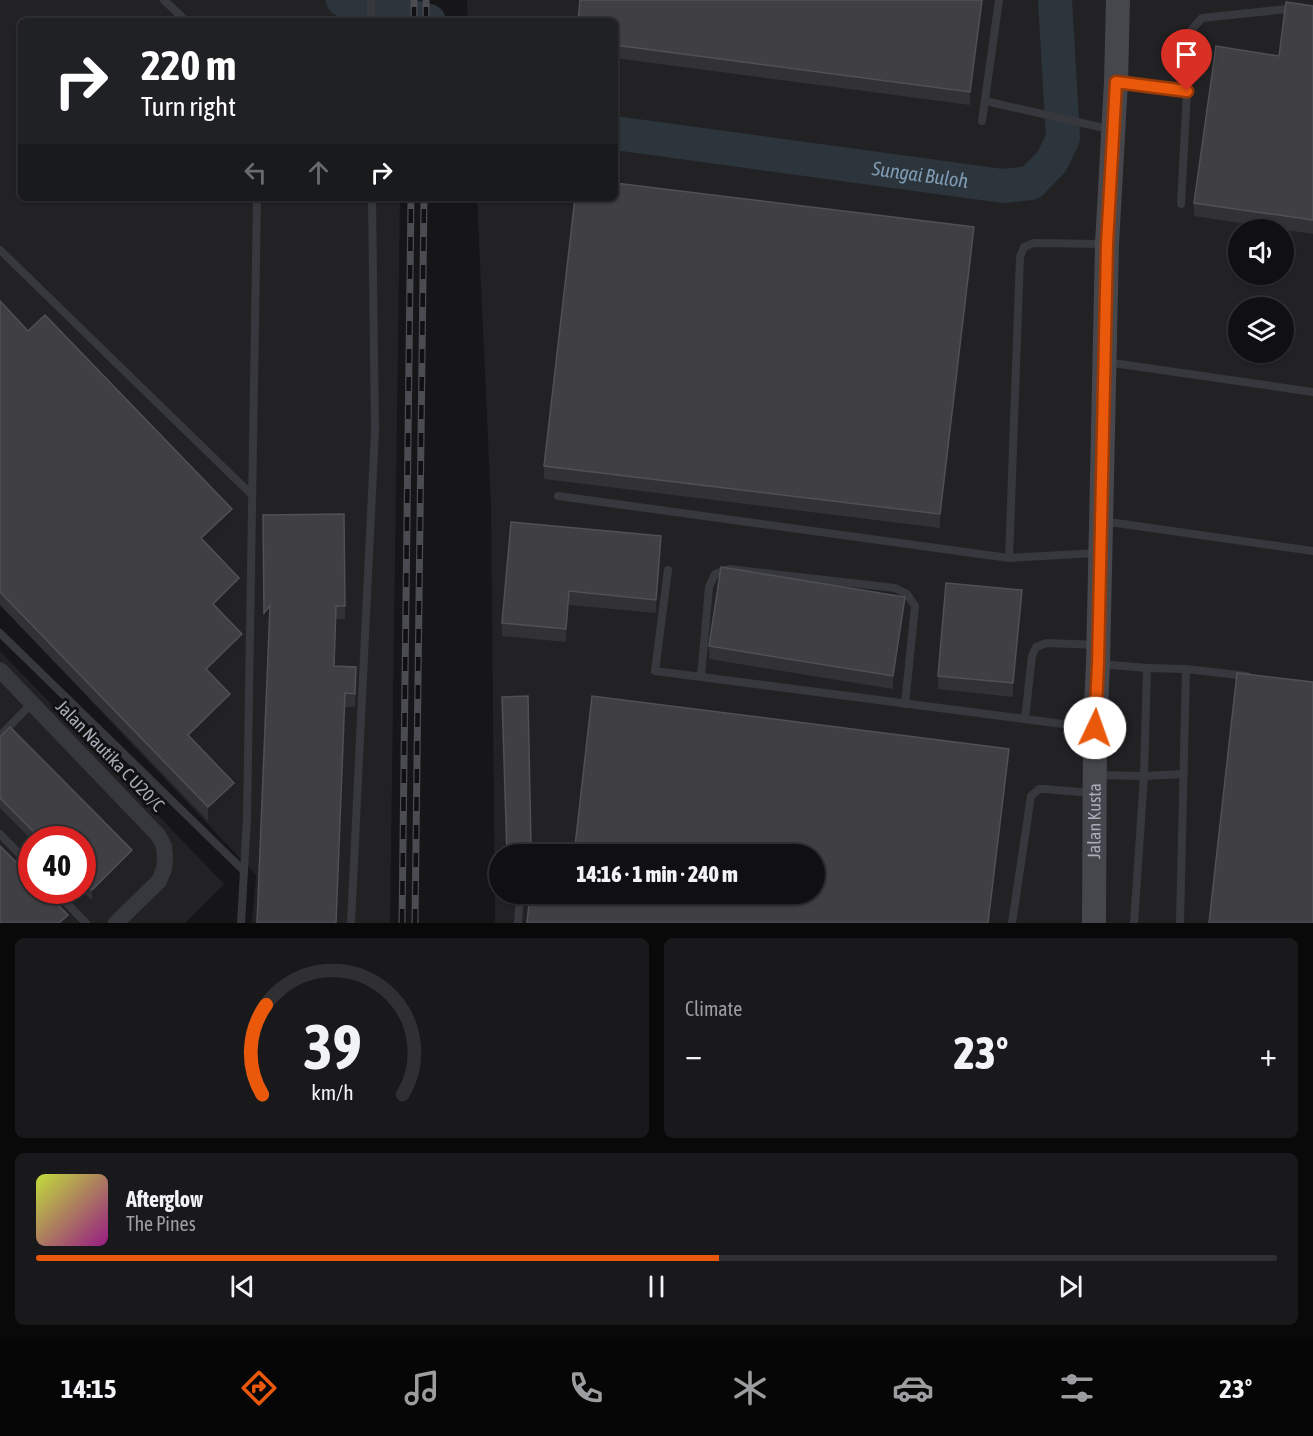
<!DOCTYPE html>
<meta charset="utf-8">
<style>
:root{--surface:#101012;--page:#19191b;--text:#f1f3f6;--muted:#9c9d9f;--line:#303032;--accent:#ea580c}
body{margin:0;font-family:"Asap Condensed",sans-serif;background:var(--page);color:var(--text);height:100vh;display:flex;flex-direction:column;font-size:22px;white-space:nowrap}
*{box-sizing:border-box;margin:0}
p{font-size:20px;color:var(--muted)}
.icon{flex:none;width:33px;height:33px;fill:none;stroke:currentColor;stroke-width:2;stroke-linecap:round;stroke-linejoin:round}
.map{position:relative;height:923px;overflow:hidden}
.sheet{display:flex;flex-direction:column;gap:15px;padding:15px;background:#09090a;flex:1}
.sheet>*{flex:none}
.banner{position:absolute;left:18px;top:18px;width:600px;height:183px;border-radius:9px;box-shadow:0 2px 4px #0004,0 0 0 2px var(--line);background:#202124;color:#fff;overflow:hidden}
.controls{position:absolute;left:1228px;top:219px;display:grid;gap:12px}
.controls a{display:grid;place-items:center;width:66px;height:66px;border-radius:50%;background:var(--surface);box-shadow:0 2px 4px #0004,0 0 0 2px var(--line);font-size:30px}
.speed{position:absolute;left:18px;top:826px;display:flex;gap:12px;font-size:30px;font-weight:700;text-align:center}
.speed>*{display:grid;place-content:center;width:78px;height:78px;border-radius:50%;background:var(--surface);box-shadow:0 2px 4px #0004,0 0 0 2px var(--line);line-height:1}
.speed .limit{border:9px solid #d22;background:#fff;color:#111}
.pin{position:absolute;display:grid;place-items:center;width:51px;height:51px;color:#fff;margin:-62px -26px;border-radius:50% 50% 50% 0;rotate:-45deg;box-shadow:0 0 6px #0007}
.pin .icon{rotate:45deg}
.me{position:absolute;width:66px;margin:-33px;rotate:3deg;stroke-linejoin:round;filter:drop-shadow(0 0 4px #0008)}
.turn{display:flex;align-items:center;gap:21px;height:126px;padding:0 24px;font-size:27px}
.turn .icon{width:78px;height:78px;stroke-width:2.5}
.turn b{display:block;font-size:42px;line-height:51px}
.lanes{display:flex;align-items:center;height:57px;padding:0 24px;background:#0003;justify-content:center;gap:30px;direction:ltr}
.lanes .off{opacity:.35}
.big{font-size:45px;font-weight:800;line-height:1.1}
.sheet .card{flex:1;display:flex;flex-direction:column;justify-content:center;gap:9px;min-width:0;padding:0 21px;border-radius:9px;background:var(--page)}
.sheet .dial{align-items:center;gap:0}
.dial svg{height:156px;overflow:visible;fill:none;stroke:var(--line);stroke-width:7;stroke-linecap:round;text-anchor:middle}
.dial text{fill:var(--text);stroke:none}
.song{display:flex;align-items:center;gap:18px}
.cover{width:72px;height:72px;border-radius:9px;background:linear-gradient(135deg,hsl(70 70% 55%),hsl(310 70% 35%))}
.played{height:6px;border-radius:3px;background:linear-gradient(90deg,var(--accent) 55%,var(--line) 55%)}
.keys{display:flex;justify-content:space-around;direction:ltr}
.heat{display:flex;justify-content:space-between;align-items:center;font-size:33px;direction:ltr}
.sheet .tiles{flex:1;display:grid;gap:15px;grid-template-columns:1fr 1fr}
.card:last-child{grid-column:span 2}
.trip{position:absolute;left:489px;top:844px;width:336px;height:60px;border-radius:30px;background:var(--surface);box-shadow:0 2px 4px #0004,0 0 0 2px var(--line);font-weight:800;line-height:60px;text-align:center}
.tabs{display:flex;height:96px;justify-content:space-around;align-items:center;background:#060607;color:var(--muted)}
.tabs .icon{width:42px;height:42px}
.tabs .on{color:var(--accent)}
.tabs b{font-size:27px;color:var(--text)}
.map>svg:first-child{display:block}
.built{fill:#222225;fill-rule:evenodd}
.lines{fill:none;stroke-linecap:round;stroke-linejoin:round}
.river{stroke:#2c353c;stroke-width:34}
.lane{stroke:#37383d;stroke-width:8}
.street{stroke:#37383d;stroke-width:16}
.secondary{stroke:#45474d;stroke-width:24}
.rail-casing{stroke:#4a4c52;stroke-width:7}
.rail{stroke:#111113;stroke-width:4.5;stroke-dasharray:14;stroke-linecap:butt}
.wall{fill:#323236}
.shaded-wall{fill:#212124}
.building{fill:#3f3f44;stroke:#4f5156;stroke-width:1.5}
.route-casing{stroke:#983908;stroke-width:15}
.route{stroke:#ea580c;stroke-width:10}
.labels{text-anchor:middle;stroke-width:6;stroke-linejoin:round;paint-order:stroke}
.street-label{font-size:18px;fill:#a8adb8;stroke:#111113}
.water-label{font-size:20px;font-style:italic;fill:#7f9bb3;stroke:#111113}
</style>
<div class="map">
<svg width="1313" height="923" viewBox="0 0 1313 923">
<rect width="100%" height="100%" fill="#161618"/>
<g class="built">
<polygon points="0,0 398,0 399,21 21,21 21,198 400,198 390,923 252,923 256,875 0,605"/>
<path d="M467 0H1313V923H495L491 504 477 198H615V21H468ZM1239 230H1284V274H1239ZM1239 308H1284V352H1239ZM500 855H814V894H500Z"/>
<path d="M0 651 224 884 185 923H0ZM32 840H82V891H32Z"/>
</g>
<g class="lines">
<g class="river">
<polyline points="343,0 356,2 429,21"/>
<path id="s1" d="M615 133 1003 186 1031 183 1052 161 1063 138 1055 0"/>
</g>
<g class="lane">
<polyline points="164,0 186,21"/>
<polyline points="371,21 371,0"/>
<polyline points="1119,83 1187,91 1192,29 1202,18 1297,8 1313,10"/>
<polyline points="985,101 1113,130"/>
<polyline points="982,121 999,0"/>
<polyline points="1181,204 1187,91"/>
<polyline points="0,250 251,494"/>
<polyline points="1106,362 1313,392"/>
<polyline points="558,496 1009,558"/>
<polyline points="1102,521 1313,551"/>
<polyline points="1097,553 1009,558 1020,257 1024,247 1034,243 1105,244"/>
<polyline points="668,570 655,671 1094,728"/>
<polyline points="0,633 244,871"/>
<polyline points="1099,664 1147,668 1144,776 1134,923"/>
<polyline points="1147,668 1186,669"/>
<polyline points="701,677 709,587 715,574 729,569 895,588 907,594 915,606 905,704"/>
<polyline points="1025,719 1032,656 1036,647 1047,643 1098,645"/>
<polyline points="0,736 32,703"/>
<polyline points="1096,775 1144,776 1184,774"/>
<polyline points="0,834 32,867"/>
<polyline points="55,891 86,923"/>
<polyline points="241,923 247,818 257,198"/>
<polyline points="351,923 375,431 372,198"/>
<polyline points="518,923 520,894"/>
<polyline points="1012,923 1031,796 1039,789 1044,789 1092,793"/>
<polyline points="1180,923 1186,669 1247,676"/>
</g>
<polyline class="street" points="0,670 158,835 164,846 165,858 164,869 159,881 116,923"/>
<path class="secondary" id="s2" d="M1094 923 1095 728 1098 664 1107 244 1116 82 1118 0"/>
<g class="rail-casing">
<g id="rail">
<polyline points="414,21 414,0"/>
<polyline points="426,21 426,0"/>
<polyline points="402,923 411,198"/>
<polyline points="415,923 424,198"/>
</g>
</g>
<use href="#rail" class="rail"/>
</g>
<g class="wall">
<polygon points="983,0 970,105 615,58 615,21"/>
<polygon points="1313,6 1313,234 1194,216 1194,203 1279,56"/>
<polygon points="974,240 940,528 544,479 544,466"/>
<polygon points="0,301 28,331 232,522 208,545 239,592 219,611 242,647 212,676 230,707 194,742 234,796 208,821 0,605"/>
<polygon points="344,514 345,619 336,619 334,666 356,680 355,707 345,707 270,620 264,626 263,515"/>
<polygon points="661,550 656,613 569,605 566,642 502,636 502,623"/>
<polygon points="1022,604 1013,697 938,689 938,676"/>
<polygon points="905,610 893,689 709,659 709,646"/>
<polygon points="0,737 132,860 92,900 82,891 82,840 32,840 0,808"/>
</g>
<g class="shaded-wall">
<polygon points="982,0 983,0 970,105 970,92"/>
<polygon points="974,227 974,240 940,528 940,514"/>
<polygon points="2,271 2,284 0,286 0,273"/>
<polygon points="232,509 232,522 201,552 201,538"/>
<polygon points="661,536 661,550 656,613 656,600"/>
<polygon points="239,578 239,592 213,617 213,604"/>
<polygon points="1022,590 1022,604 1013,697 1013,683"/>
<polygon points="569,591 569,605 566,642 566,629"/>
<polygon points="905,597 905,610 893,689 893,676"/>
<polygon points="270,606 270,619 264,626 264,613"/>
<polygon points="242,634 242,647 206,682 206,669"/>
<polygon points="345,693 345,707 336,923"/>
<polygon points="230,694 230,707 188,748 188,735"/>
<polygon points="1009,749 1009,762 990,923 988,923"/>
<polygon points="234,783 234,796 208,821 208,807"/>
<polygon points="132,850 132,860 92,900 92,890"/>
<polygon points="68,915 68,923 59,923"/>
</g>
<g class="building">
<polygon points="580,0 982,0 970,92 615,45 615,21 578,21"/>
<polygon points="1286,2 1313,6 1313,220 1194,203 1216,46 1279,56"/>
<polygon points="615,183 974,227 940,514 544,466 575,198 615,198"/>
<polygon points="0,301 28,331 45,315 232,509 201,538 239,578 213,604 242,634 206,669 230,694 188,735 234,783 208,807 0,592"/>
<polygon points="344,514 345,606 336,606 334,666 356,667 355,694 345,693 336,923 257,923 270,606 264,613 263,515"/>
<polygon points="511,522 661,536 656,600 569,591 566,629 502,623"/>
<polygon points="721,567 905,597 893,676 709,646"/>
<polygon points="946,583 1022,590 1013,683 938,676"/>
<polygon points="1237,673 1313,682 1313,923 1209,923"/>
<polygon points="528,696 531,847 574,855 592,696 1009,749 988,923 527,923 530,894 814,894 814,855 507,855 502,697"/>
<polygon points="10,727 132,850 92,890 82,881 82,840 42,840 0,798 0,737"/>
<polygon points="0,846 32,878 32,891 44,891 68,915 59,923 0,923"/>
</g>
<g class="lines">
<g class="route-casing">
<polyline id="route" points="1095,728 1098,664 1107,244 1116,82 1187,91"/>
</g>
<use href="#route" class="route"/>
</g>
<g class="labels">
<g class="street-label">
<text transform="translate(110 756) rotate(46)" y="6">Jalan Nautika C U20/C</text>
<text dy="6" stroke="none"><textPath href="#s2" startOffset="102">Jalan Kusta</textPath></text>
</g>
<g class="water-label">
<text dy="7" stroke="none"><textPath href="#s1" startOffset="308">Sungai Buloh</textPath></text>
</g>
</g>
</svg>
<div class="controls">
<a><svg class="icon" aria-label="sound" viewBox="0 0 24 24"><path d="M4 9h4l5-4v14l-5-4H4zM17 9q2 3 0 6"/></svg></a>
<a><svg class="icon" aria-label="layers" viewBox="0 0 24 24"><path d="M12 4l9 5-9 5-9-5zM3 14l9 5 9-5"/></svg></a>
</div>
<div class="speed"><div class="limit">40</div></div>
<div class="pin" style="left:1187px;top:91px;background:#d93025"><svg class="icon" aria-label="arrive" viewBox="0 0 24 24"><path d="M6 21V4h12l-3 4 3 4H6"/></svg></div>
<svg class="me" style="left:1095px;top:728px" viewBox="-20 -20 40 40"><circle r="19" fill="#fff"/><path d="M0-13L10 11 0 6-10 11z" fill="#ea580c"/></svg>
<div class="trip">14:16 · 1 min · 240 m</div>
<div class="banner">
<div class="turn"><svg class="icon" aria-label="right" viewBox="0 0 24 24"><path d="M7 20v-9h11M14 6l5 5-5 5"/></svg><div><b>220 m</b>Turn right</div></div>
<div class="lanes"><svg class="icon off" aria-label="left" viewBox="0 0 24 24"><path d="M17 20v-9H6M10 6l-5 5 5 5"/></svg><svg class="icon off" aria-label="ahead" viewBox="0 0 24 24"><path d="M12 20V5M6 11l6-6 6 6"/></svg><svg class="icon" aria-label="right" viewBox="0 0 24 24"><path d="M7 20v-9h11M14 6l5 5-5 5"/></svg></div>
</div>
</div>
<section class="sheet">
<div class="tiles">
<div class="card dial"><svg viewBox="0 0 100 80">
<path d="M14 69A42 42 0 1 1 86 69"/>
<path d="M14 69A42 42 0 0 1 16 23" stroke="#ea580c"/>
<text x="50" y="56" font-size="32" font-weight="700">39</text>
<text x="50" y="72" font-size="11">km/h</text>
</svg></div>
<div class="card"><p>Climate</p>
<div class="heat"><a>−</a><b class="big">23°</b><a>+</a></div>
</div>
<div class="card">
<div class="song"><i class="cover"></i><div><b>Afterglow</b><p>The Pines</p></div></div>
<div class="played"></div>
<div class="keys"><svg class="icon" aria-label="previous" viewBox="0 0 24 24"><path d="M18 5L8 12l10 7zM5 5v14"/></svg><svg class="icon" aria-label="pause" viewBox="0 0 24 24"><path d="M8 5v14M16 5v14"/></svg><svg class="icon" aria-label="next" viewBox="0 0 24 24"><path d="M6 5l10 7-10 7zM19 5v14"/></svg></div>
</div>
</div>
</section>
<nav class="tabs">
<b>14:15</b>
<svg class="icon on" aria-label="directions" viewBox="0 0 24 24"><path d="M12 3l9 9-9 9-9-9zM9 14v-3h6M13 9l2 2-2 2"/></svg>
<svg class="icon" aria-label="music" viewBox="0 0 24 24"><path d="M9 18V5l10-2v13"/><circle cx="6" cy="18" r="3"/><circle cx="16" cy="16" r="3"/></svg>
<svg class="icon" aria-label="phone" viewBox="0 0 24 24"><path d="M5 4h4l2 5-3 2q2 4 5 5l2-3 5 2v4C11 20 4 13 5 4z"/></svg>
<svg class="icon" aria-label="climate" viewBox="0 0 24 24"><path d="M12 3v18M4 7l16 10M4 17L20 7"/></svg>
<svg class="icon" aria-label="car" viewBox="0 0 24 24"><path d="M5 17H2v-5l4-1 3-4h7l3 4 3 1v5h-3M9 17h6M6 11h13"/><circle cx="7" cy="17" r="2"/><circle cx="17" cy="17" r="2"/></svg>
<svg class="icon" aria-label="filters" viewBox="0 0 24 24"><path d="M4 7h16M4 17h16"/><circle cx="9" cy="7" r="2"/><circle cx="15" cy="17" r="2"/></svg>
<b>23°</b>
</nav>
